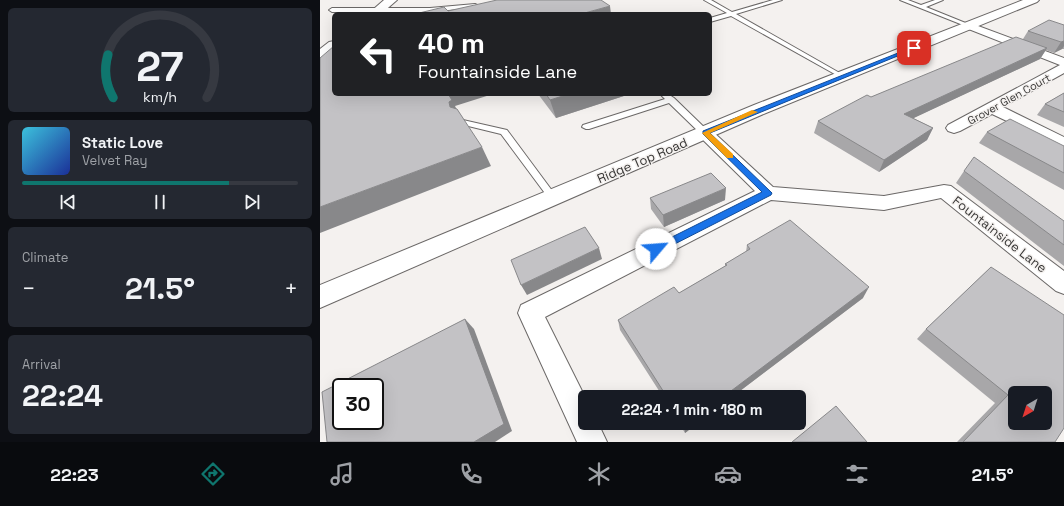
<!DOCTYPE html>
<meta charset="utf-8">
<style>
:root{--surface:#171b24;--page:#242831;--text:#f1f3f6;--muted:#9ea1a6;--line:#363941;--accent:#0f766e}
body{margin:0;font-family:"Space Grotesk",sans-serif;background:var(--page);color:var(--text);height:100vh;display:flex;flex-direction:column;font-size:15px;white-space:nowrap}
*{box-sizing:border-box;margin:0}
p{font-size:13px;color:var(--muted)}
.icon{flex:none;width:22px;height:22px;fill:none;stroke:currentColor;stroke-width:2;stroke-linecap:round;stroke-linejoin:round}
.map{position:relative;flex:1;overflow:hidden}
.sheet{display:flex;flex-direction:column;gap:8px;padding:8px;background:#0d0f14;width:320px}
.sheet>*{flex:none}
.banner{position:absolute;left:12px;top:12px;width:380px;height:84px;border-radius:6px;box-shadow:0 4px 16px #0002;background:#202124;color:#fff;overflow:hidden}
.needle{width:26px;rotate:219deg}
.tools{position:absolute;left:688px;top:386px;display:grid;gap:8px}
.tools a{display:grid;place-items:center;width:44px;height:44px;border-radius:6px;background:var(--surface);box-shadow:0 4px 16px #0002;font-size:20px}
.speed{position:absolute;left:12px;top:378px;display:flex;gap:8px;font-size:20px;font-weight:700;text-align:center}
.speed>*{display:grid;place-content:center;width:52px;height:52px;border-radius:50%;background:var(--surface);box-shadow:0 4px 16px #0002;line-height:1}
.speed .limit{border:2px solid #111;border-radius:6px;background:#fff;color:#111}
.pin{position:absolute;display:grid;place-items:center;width:34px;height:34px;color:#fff;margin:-17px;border-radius:8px;box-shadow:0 2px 6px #0006}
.me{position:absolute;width:44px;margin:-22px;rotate:63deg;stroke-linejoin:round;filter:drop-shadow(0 0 3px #0008)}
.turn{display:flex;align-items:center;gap:14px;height:84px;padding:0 20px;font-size:18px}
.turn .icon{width:52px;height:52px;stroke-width:2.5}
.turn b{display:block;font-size:28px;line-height:34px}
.big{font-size:30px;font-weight:700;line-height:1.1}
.sheet .widget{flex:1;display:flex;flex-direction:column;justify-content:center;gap:6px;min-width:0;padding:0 14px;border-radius:6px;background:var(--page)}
.sheet .dial{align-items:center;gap:0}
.dial svg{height:104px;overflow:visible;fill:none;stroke:var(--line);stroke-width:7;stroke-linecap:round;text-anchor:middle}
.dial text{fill:var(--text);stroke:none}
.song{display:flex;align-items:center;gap:12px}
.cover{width:48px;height:48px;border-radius:6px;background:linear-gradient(135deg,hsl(190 70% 55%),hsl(230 70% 35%))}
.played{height:4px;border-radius:2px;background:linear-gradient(90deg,var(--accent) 75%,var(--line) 75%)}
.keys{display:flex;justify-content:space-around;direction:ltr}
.heat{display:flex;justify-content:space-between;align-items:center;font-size:22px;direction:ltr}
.trip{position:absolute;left:258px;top:390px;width:228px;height:40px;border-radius:6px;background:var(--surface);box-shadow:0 4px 16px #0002;font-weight:700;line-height:40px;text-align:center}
.dock{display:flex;height:64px;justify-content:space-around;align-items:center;background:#090b0e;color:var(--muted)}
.dock .icon{width:28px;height:28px}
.dock .current{color:var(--accent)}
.dock b{font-size:18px;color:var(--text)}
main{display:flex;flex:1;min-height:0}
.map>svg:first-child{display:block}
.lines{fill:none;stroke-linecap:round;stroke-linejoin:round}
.service-casing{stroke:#6b6867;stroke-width:2}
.minor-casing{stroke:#6b6867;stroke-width:2}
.tertiary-casing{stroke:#6b6867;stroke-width:2}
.service{fill:#fff;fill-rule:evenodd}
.minor{fill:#fff;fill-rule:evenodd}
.tertiary{fill:#fff;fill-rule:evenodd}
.wall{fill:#a8a7a9}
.shaded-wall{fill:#88888a}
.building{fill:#c3c2c5;stroke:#88888a;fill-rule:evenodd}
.route{fill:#1a73e8;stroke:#114b97}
.slow{fill:#f59e0b}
.labels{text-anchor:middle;stroke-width:3;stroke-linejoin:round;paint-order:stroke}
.far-street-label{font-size:11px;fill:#373635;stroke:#f4f1ef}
.street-label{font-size:13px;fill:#373635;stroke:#f4f1ef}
</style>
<main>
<section class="sheet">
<div class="widget dial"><svg viewBox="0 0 100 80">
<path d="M14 69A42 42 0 1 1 86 69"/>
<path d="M14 69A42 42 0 0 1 10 36" stroke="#0f766e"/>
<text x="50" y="56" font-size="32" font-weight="700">27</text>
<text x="50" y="72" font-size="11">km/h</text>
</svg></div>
<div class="widget">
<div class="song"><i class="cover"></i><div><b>Static Love</b><p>Velvet Ray</p></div></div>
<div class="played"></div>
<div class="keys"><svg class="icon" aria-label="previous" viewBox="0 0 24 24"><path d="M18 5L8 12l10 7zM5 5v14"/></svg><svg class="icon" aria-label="pause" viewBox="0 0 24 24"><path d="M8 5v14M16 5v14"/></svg><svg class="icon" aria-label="next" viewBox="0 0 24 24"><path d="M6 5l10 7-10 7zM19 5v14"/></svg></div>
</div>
<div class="widget"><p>Climate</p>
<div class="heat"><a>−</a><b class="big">21.5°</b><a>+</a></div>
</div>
<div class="widget"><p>Arrival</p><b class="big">22:24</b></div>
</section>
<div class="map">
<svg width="744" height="442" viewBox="0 0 744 442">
<rect width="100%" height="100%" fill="#f4f1ef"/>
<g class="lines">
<g class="service-casing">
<g id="service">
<polygon points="384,0 391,0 412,12 453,0 462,0 416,14 525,76 520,77 411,16 390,22 390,18 407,13"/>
<polygon points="580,0 588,0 601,5 615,0 623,0 606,7 653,26 648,27"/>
<polygon points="155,4 157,5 157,7 110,12 12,12 9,10 12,8 110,8"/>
<polygon points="340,94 348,94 354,98 388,131 388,135 382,135 349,103 269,129 266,129 262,127 263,125 345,99"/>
<polygon points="140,120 143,120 187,130 236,196 238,198 236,200 230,200 181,134 140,124"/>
</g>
</g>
<g class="minor-casing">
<g id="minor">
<polygon points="650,23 744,58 744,73 683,107 744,137 744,148 672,114 640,131 634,133 628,131 626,128 628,125 740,65 646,28 644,26 646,24"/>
<polygon points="385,128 391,130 453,187 564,196 624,185 631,186 744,271 744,294 736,291 621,198 564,210 451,200 225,317 265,397 265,423 278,423 287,442 257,442 198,313 201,305 435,191 379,136 377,133 379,130"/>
</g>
</g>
<g class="tertiary-casing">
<g id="tertiary">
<polygon points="64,0 77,0 61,14 48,14"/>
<polygon points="703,0 719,0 717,2 446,113 0,308 0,285 434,105"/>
<polygon points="14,41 14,52 5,59 0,60 0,49 9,42"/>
</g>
</g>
<use href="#service" class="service"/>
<use href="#minor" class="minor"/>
<use href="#tertiary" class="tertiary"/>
</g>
<g class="wall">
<polygon points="744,25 744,49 742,49 734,53 726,50 720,59 593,118 613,128 607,140 559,172 494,133 498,121 551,97 703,39 708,31"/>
<polygon points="744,93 744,127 717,115 725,104"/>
<polygon points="218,94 310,94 236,118"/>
<polygon points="667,132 744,146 744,190 659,143"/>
<polygon points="644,171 744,221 744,266 636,183"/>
<polygon points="330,198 405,200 344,227 331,209"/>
<polygon points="427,245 543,298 412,397 343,397 300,330 298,320 359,293 405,266 405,264 426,252"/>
<polygon points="671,267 735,442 637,442 675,403 597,339 606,329"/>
<polygon points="359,423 378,423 365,433"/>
</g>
<g class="shaded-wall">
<polygon points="290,6 291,14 261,14"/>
<polygon points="744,41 744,46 742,49 734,53 741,42"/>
<polygon points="727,48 720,59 579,125 584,114"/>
<polygon points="127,94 173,94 135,106 141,118 130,107"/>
<polygon points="249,94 310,94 236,118 230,100"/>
<polygon points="613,128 607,140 559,172 564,160"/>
<polygon points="162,147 171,166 0,233 0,207"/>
<polygon points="406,188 405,200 344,227 343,215"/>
<polygon points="279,248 282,259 207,295 201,285"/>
<polygon points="549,287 543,298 412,397 403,397"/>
<polygon points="145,319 154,329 192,431 175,442 154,442"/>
<polygon points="368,423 378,423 365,433 365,425"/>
</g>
<g class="building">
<polygon points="177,0 281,0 290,6 261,14 95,14 124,7 128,11"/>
<polygon points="729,20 744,25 744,41 741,42 708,31"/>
<polygon points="696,37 727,48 584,114 613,128 564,160 498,121 547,95 551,97"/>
<polygon points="14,46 14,94 128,94 132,100 129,102 130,107 137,109 162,147 0,207 0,58"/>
<polygon points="744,93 744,112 725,104"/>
<polygon points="226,94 249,94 230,100"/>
<polygon points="690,119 744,146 744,173 667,132"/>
<polygon points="654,157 744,221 744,245 644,171"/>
<polygon points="391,173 406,188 343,215 330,198"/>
<polygon points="470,220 549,287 403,397 347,397 298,320 354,287 359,293 407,265 405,264 430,249 427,245"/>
<polygon points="265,227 279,248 201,285 191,260"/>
<path d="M671 267 744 315V428L735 442H643L688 395 606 329ZM695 393H725V423H695Z"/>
<path d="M145 319 184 424 154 442H7L2 392ZM21 387H55V421H21Z"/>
<polygon points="516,406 547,442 472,442"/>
<polygon points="363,423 368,423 365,425"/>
</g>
<polygon class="route" points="593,47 597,48 390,133 452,193 451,195 339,252 332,252 331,249 332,247 442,192 383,134 383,131"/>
<polygon class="slow" points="432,110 438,112 390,133 413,154 413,158 407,158 382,133"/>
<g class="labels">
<g class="far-street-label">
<text transform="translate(689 99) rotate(-29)" y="4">Grover Glen Court</text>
</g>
<g class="street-label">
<text transform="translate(322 160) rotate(-23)" y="5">Ridge Top Road</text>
<text transform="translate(680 234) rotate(38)" y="5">Fountainside Lane</text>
</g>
</g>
</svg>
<div class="tools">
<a><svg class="needle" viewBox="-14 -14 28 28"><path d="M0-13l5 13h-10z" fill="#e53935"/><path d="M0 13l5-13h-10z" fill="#9ea1a6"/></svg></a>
</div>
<div class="speed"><div class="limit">30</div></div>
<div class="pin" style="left:594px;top:48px;background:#d93025"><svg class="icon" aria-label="arrive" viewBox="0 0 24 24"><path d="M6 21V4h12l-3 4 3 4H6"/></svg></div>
<svg class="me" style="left:336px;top:249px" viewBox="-20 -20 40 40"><circle r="19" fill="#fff"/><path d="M0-13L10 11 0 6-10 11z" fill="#1a73e8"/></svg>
<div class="trip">22:24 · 1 min · 180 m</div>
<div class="banner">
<div class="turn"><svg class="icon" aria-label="left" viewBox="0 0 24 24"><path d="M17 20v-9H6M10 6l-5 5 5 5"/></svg><div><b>40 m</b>Fountainside Lane</div></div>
</div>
</div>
</main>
<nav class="dock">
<b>22:23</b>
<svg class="icon current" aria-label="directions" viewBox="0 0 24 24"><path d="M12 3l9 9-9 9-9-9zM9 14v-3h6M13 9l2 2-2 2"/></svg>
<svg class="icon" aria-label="music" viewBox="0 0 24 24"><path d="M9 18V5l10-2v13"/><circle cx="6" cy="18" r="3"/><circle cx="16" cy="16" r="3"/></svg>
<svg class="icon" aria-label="phone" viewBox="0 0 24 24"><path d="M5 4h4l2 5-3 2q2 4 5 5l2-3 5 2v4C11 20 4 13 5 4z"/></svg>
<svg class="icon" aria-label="climate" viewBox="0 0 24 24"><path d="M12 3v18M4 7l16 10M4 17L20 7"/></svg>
<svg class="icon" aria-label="car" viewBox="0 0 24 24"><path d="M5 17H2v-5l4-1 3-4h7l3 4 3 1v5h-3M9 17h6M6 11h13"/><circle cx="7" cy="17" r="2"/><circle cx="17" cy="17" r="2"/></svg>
<svg class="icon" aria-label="filters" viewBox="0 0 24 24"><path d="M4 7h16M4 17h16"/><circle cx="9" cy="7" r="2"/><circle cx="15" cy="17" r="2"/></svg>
<b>21.5°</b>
</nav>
